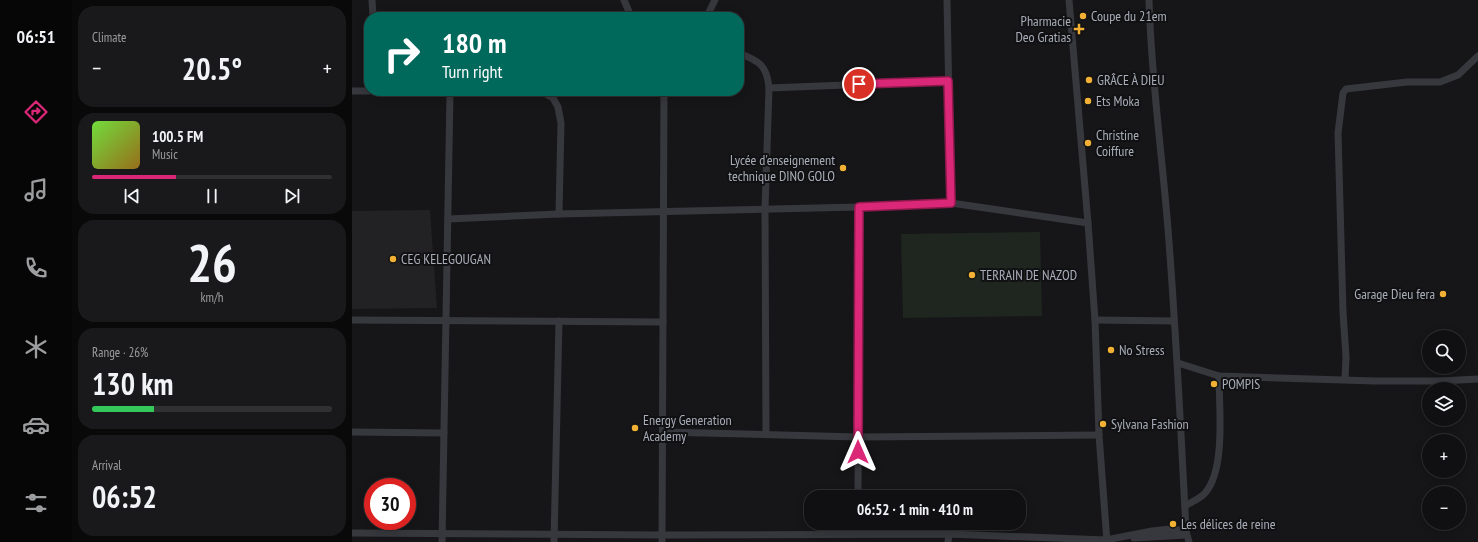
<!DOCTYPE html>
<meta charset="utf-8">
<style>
:root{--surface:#101012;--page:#19191b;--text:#f1f3f6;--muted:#9c9d9f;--line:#303032;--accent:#db2777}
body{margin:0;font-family:"PT Sans Narrow",sans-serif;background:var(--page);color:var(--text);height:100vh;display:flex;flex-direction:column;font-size:15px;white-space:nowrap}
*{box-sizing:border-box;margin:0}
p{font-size:13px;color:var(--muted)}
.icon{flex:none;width:22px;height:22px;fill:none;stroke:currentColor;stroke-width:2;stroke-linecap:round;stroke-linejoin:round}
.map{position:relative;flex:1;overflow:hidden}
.side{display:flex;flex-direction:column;gap:6px;padding:6px;background:#09090a;width:280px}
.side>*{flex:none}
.hud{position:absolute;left:12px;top:12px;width:380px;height:84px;border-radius:16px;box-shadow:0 2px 10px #0003,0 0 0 1px var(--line);background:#00695c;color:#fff;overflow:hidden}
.tools{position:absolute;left:1070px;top:330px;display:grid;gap:8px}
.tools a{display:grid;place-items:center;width:44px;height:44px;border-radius:50%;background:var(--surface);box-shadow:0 2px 10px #0003,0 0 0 1px var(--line);font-size:20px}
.speed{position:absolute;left:12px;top:478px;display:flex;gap:8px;font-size:20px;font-weight:700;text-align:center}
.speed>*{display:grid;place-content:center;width:52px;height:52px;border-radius:50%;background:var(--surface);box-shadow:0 2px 10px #0003,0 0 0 1px var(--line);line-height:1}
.speed .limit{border:6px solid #d22;background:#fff;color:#111}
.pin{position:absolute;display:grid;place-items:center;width:34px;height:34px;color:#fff;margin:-17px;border:2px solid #fff;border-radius:50%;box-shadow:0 1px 4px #0007}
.me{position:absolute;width:44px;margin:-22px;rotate:0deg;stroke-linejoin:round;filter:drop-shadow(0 0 3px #0008)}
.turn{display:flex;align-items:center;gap:14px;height:84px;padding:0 12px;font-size:18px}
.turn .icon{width:52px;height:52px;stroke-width:2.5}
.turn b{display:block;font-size:28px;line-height:34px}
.big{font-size:30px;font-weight:700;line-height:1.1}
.side .tile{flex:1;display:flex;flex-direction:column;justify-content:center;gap:6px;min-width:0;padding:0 14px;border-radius:16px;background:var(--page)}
.side .dial{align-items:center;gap:0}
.dial b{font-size:52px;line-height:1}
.song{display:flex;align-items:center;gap:12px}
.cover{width:48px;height:48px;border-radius:6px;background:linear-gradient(135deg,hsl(100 70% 55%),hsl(40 70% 35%))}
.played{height:4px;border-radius:2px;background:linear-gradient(90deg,var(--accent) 35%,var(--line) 35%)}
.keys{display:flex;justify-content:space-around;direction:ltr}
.heat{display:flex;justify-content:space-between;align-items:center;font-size:22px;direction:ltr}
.charge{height:6px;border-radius:3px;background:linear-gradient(90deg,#34c759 26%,var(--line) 0)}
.trip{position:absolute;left:452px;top:490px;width:222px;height:40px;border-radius:16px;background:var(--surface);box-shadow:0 2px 10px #0003,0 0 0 1px var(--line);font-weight:700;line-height:40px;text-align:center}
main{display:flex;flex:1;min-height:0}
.tabs{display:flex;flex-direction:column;width:72px;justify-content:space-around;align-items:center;background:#060607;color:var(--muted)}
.tabs .icon{width:28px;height:28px}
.tabs .selected{color:var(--accent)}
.tabs b{font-size:18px;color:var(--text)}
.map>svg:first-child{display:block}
.built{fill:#222225}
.green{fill:#1e261f}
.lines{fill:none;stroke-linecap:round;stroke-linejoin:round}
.minor{stroke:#37383d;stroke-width:7}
.route-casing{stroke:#8e194d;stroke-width:10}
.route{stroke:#db2777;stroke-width:7}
.poi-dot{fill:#f2b134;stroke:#111113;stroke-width:1.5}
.labels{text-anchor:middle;stroke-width:4;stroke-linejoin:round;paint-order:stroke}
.poi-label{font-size:14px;fill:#a8adb8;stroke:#111113;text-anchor:start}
</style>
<main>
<nav class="tabs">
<b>06:51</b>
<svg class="icon selected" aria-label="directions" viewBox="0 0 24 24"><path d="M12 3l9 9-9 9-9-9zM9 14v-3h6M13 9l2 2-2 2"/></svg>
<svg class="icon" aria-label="music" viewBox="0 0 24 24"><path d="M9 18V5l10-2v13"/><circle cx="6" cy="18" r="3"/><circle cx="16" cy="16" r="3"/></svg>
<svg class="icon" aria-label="phone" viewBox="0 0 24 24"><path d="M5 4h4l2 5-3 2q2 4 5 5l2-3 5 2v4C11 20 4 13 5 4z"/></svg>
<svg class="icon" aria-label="climate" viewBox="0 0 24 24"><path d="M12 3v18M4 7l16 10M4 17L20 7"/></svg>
<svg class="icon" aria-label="car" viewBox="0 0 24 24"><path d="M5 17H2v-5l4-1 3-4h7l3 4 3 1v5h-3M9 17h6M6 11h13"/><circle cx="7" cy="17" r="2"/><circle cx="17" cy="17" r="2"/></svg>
<svg class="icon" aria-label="filters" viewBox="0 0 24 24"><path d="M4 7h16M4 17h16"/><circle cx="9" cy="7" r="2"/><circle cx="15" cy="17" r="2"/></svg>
</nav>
<section class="side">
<div class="tile"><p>Climate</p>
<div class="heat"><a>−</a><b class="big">20.5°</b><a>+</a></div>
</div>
<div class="tile">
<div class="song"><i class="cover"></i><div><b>100.5 FM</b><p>Music</p></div></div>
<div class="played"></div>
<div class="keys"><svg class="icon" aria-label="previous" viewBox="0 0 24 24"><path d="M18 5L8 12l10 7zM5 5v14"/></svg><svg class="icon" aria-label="pause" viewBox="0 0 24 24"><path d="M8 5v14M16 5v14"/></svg><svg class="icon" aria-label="next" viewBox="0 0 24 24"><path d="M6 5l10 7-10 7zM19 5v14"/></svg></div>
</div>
<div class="tile dial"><b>26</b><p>km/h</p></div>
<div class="tile"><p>Range · 26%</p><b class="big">130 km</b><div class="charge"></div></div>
<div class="tile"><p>Arrival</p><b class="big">06:52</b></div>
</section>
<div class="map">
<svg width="1126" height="542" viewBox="0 0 1126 542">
<rect width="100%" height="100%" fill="#161618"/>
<polygon class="built" points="78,210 85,308 0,309 0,211"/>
<polygon class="green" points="688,232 690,316 551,318 549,234"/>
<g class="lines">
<g class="minor">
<polyline points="20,0 21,17"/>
<polyline points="272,0 278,14 281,17"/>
<polyline points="595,0 599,203"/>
<polyline points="717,0 736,223 743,320 747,435 755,542"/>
<path d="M797 0C799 77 810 153 816 229 824 330 829 430 834 531L837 542"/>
<polyline points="353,17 356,14 363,0"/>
<path d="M387 53C407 61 415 65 417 88"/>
<polyline points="0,91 17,91"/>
<polyline points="36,91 98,93 192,93 201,98 206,107 209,123 207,214"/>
<polyline points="96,219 207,214 507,207 599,203 736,223"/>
<polyline points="0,320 311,322"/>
<polyline points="743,320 822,321"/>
<polyline points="826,363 867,376 1023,381 1088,381 1126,379"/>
<polyline points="993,379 994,357 991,312 986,133 991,93 994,89 1055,82 1088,82 1106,75 1126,56"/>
<polyline points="0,432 92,433"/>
<polyline points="311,432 506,437 747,435"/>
<polyline points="414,434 413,209 417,88 596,81"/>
<polyline points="506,497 507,207"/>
<path d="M833 506C839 502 848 499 853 493 874 470 867 406 867 376"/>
<polyline points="506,523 506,534"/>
<polyline points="0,533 310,535 597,534 754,540 800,531 818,529 834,531"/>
<polyline points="782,538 834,535"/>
<polyline points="90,542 98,93"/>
<polyline points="202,542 207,321"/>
<polyline points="310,542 312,91"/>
<polyline points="596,542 597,534"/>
</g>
</g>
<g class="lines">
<g class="route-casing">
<polyline id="route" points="506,452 507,207 599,203 596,81 507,84"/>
</g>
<use href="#route" class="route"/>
</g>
<g class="poi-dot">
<circle cx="731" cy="16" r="4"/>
<path d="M725 23h4v4h4v4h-4v4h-4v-4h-4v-4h4z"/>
<circle cx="737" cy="80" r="4"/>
<circle cx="736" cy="101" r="4"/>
<circle cx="736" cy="143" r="4"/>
<circle cx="491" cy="168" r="4"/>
<circle cx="41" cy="259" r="4"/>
<circle cx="620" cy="275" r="4"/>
<circle cx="1091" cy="294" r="4"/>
<circle cx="759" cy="350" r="4"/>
<circle cx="862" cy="384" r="4"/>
<circle cx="751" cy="424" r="4"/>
<circle cx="283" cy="428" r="4"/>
<circle cx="821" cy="524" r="4"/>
</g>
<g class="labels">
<g class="poi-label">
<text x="739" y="21">Coupe du 21em</text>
<text x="719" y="26" text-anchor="end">Pharmacie<tspan x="719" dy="16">Deo Gratias</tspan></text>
<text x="745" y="85">GRÂCE À DIEU</text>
<text x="744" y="106">Ets Moka</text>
<text x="744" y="140">Christine<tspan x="744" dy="16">Coiffure</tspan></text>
<text x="483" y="165" text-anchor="end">Lycée d'enseignement<tspan x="483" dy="16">technique DINO GOLO</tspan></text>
<text x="49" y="264">CEG KELEGOUGAN</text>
<text x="628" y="280">TERRAIN DE NAZOD</text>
<text x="1083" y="299" text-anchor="end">Garage Dieu fera</text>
<text x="767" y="355">No Stress</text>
<text x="870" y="389">POMPIS</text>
<text x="291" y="425">Energy Generation<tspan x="291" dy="16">Academy</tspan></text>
<text x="759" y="429">Sylvana Fashion</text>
<text x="829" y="529">Les délices de reine</text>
</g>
</g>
</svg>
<div class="tools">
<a><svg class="icon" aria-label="search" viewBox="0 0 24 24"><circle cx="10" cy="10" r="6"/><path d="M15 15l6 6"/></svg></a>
<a><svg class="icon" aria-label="layers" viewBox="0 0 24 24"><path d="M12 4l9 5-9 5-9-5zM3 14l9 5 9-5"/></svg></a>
<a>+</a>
<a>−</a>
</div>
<div class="speed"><div class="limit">30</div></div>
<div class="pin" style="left:507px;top:84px;background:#d93025"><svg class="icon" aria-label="arrive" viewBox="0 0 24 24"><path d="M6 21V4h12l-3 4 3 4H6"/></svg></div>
<svg class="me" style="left:506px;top:452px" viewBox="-20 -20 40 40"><path d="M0-17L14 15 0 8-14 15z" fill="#db2777" stroke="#fff" stroke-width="4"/></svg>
<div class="trip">06:52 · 1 min · 410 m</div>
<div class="hud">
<div class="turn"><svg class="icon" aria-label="right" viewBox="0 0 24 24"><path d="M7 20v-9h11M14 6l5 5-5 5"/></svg><div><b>180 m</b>Turn right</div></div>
</div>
</div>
</main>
